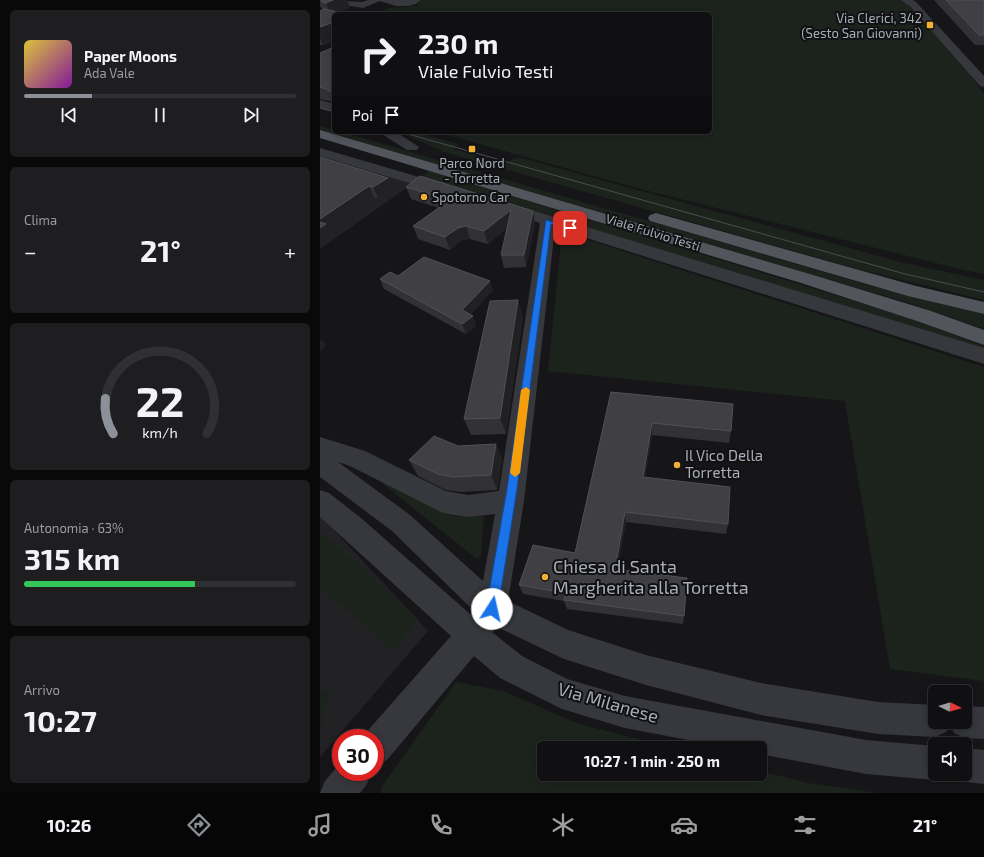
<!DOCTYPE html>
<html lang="it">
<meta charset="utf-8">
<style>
:root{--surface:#101012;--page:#1e1e20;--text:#f1f3f6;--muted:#9c9d9f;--line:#303032;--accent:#8c9099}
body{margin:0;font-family:"Exo 2",sans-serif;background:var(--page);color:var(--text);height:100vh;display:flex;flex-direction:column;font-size:15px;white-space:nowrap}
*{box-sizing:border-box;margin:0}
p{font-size:13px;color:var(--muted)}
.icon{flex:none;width:22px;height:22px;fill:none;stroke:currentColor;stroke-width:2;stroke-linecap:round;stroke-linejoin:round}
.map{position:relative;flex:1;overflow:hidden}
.side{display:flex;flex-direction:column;gap:10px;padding:10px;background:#09090a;width:320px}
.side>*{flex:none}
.hud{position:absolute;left:12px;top:12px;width:380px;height:122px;border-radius:6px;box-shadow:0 2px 10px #0003,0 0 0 1px var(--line);background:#101012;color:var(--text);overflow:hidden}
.needle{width:26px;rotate:95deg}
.tools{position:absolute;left:608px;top:685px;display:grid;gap:8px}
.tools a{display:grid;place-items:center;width:44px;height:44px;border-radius:6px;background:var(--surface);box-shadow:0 2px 10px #0003,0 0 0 1px var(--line);font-size:20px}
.speed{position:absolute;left:12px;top:729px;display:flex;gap:8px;font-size:20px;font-weight:700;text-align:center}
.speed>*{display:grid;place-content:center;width:52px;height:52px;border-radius:50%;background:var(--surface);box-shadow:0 2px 10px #0003,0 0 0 1px var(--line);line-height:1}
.speed .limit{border:6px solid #d22;background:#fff;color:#111}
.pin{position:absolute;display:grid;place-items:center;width:34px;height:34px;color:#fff;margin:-17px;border-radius:8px;box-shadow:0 2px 6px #0006}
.me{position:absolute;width:44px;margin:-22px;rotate:10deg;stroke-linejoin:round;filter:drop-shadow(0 0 3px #0008)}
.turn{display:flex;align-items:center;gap:14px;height:84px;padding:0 20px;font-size:18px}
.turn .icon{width:52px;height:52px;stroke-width:2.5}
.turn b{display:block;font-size:28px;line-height:34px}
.then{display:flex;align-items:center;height:38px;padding:0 20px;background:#0003;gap:8px;font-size:15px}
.big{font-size:30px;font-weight:700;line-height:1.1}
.side .tile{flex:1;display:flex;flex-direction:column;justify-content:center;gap:6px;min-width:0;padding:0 14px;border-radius:6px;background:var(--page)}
.side .dial{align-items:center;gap:0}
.dial svg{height:104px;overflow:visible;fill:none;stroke:var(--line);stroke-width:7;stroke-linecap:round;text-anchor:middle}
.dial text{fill:var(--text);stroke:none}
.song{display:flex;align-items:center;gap:12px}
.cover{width:48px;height:48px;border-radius:6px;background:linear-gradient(135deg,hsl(50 70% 55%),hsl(290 70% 35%))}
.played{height:4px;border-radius:2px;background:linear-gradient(90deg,var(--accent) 25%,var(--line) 25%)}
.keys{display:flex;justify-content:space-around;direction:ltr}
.heat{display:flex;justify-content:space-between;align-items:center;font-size:22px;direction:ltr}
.charge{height:6px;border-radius:3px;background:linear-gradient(90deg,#34c759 63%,var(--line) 0)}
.trip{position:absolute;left:217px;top:741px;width:230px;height:40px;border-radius:6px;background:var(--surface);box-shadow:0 2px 10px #0003,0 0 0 1px var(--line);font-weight:700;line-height:40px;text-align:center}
.tabs{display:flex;height:64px;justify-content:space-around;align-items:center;background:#060607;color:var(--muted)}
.tabs .icon{width:28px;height:28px}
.tabs .active{color:var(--accent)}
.tabs b{font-size:18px;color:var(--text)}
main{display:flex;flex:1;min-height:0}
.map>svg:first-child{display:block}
.built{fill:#222225}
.green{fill:#1c231d}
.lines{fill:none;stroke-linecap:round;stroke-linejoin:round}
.minor{fill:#37383d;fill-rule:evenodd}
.major{fill:#53555c;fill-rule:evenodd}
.tram{stroke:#4a4c52;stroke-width:1}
.wall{fill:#323236}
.shaded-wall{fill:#212124}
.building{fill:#3f3f44;stroke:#4f5156}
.route{fill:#1a73e8;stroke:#114b97}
.slow{fill:#f59e0b}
.poi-dot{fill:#f2b134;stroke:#111113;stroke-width:1.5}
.labels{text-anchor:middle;stroke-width:4;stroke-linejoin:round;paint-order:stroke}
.far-poi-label{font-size:13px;fill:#a8adb8;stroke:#111113;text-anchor:end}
.far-street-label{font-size:13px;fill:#a8adb8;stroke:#111113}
.poi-label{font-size:15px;fill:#a8adb8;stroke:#111113;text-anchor:start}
.near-poi-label{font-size:18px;fill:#a8adb8;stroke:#111113;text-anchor:start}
.near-street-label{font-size:18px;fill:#a8adb8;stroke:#111113}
</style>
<main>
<section class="side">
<div class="tile">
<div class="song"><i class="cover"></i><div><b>Paper Moons</b><p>Ada Vale</p></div></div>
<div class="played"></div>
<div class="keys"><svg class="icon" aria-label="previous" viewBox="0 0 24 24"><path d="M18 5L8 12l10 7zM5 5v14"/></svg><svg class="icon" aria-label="pause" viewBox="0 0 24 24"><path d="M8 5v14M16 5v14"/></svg><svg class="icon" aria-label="next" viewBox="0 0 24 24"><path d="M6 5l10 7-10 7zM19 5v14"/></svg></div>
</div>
<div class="tile"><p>Clima</p>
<div class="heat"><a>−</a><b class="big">21°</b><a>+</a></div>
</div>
<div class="tile dial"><svg viewBox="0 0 100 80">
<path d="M14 69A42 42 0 1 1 86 69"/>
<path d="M14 69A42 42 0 0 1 8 42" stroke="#8c9099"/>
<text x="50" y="56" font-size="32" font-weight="700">22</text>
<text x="50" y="72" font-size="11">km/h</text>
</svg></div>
<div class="tile"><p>Autonomia · 63%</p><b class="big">315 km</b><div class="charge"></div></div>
<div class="tile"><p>Arrivo</p><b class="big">10:27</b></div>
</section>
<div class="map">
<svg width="664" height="793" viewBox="0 0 664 793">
<rect width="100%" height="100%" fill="#161618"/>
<g class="built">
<polygon points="0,156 92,184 0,249"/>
<polygon points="0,515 108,631 0,757"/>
</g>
<g class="green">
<polygon points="101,0 583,0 590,4 634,52 664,94 664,274 644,270 317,188 117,132 390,132 390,14 62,14 66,9 70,8 97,6"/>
<polygon points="0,126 14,130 14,132 22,132 551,286 664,314 664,329 586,302 0,130"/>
<polygon points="73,132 95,132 139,144 133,149 185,164 195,158 201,158 584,263 664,280 664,300 534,268 124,152 91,137"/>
<polygon points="109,171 587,317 664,346 664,351 99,178"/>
<polygon points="252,236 262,238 664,367 664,681 570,669 525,401 228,371 241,244 244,240"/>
<polygon points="52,475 164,512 161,555 157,559"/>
<polygon points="0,533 13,541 99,620 72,651 0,587"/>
<polygon points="136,682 183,691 259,724 353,748 224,748 224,774 440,774 440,771 488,783 558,793 61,793 61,788"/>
<polygon points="9,689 0,731 0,692"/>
</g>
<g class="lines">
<g class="minor">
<polygon points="6,0 42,2 48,0 101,0 96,4 89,6 76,6 60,1 43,8 11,3"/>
<polygon points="581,0 593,0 596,2 664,76 664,87 660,86 590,6"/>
<polygon points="0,100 14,104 14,112 0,108"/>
<polygon points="59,132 76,132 99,147 97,150 87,150"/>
<polygon points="0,148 130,186 133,189 130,192 125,194 0,156"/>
<path d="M185 202 664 348V364L235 228 204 501 188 601 248 630 326 655 441 683 558 702 615 705V722H645V706L664 707V739L645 738 634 733 630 724 626 732 615 737 558 734 441 715 326 685 244 659 177 627 172 632 202 656 247 679 305 696 546 740 615 746V774L627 775 615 780 546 774 440 754V748H410L305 728 242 709 180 678 154 656 67 760 55 765V738H42L43 736 131 636 0 517V490L9 493 41 518 150 614 153 610 72 531 0 477V437L45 451 126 491 148 495 179 491 220 223 179 210 177 207 179 204ZM18 462 30 466 123 513 148 517 175 514 163 581 90 515Z"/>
<polygon points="645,748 664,750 664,784 645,782 633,777 632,774 645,774"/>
<polygon points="21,762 21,772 52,772 47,784 40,793 0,793 5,781"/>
</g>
<g class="major">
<polygon points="0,130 490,274 611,311 664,330 664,345 597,321 478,282 0,138"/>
<polygon points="336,213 596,286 664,302 664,314 588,296 330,221 328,218 330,215"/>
</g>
<g class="tram">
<polyline points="0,108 14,112"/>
<polyline points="81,132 585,274 664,292"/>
</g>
</g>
<g class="wall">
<polygon points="0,0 27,0 30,7 14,14 14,41 3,45 0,45 0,11 3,10 0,6"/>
<polygon points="614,0 664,0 664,45 655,45"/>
<polygon points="14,47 14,102 0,99 0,53"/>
<polygon points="0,157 68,178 72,188 58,198 54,197 8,228 11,235 0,243"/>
<polygon points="86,187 215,224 206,267 184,268 181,255 187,228 168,244 150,239 142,240 130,250 98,239 93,226 119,208 91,199"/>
<polygon points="78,276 173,290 150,315 153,316 156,326 146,334 64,289 60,279"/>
<polygon points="203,317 186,434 151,435 144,419"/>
<polygon points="291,392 411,431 409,443 332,435 325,477 408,524 406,534 306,522 297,569 364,616 363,624 247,609 244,601 203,594 199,585 255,553"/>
<polygon points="176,444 182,459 177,490 141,492 126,490 98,476 89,460 138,446"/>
</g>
<g class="shaded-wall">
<polygon points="13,0 27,0 30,7 11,15 6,3"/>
<polygon points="14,22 14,41 3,45 0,39 0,27"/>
<polygon points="14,90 14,101 10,92"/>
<polygon points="68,178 72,188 58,198 53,187"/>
<polygon points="49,186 54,197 8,228 11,235 0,243 0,219"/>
<polygon points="191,210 194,222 168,244 164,231"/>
<polygon points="213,211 215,224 206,267 204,255"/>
<polygon points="146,226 150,239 142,240 130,250 125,237 138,228"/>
<polygon points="170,281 173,290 145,320 142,310"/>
<polygon points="198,300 203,317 186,434 180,418"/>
<polygon points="153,316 156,326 146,334 142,324"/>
<polygon points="2,340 6,346 0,351 0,341"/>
<polygon points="332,423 332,435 323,488 323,477"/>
<polygon points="176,444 182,459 177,490 171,475"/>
<polygon points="305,512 306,522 296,578 295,569"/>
</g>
<g class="building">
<polygon points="1,0 13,0 6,3 2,2"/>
<polygon points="626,0 664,0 664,35 659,35"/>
<polygon points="4,9 27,14 14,14 14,22 0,27 0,11"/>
<polygon points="14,47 14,90 10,92 9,90 0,87 0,53"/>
<polygon points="0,157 68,178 53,187 49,186 0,219"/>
<polygon points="100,176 213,211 204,255 181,255 191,210 164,231 146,226 138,228 125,237 93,226 130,200 86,187"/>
<polygon points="0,222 6,224 0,228"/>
<polygon points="104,257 170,281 142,310 153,316 142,324 60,279 70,272 78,276"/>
<polygon points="198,300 180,418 144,419 170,301"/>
<polygon points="291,392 413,404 411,431 332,423 323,477 410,487 408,524 305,512 295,569 367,578 364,616 244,600 246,593 199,585 213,545 255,553"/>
<polygon points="114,436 138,446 176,444 171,475 133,477 118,474 89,460"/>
</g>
<polygon class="route" points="226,220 254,228 250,230 231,224 197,489 178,609 176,613 172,615 167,613 166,609 187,489"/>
<polygon class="slow" points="206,387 210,390 200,473 195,477 190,473 201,390"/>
<g class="poi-dot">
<rect x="606" y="21" width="8" height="8" rx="2"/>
<rect x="148" y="145" width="8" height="8" rx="2"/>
<circle cx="104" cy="197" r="4"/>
<circle cx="357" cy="465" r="4"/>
<circle cx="225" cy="577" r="4"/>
</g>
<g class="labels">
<g class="far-poi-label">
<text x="602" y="23">Via Clerici, 342<tspan x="602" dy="15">(Sesto San Giovanni)</tspan></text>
<text x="152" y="168" text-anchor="middle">Parco Nord<tspan x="152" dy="15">- Torretta</tspan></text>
<text x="112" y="202" text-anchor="start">Spotorno Car</text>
</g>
<g class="far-street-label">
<text transform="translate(333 232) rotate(17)" y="5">Viale Fulvio Testi</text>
</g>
<g class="poi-label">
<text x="365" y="461">Il Vico Della<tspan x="365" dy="17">Torretta</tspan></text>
</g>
<g class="near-poi-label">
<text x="233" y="573">Chiesa di Santa<tspan x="233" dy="21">Margherita alla Torretta</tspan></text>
</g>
<g class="near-street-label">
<text transform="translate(288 703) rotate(16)" y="6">Via Milanese</text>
</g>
</g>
</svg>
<div class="tools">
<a><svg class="needle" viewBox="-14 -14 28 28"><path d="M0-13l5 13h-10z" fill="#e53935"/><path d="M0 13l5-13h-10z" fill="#9c9d9f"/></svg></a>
<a><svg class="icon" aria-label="sound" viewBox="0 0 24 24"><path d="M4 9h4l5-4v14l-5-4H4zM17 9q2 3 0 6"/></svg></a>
</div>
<div class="speed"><div class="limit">30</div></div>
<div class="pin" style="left:250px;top:228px;background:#d93025"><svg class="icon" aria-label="arrive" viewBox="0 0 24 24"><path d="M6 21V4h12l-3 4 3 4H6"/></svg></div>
<svg class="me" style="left:172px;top:609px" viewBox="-20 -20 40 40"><circle r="19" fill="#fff"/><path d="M0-13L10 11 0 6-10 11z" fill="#1a73e8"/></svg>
<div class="trip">10:27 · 1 min · 250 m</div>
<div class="hud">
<div class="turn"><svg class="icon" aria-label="right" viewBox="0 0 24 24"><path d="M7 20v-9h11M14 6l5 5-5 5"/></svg><div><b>230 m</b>Viale Fulvio Testi</div></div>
<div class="then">Poi<svg class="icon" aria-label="arrive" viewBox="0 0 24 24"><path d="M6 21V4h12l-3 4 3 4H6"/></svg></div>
</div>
</div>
</main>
<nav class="tabs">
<b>10:26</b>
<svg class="icon active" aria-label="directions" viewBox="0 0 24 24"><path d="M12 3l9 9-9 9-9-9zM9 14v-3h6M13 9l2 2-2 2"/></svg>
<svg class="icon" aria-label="music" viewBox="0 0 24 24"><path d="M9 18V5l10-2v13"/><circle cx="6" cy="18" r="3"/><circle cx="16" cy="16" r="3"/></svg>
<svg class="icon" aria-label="phone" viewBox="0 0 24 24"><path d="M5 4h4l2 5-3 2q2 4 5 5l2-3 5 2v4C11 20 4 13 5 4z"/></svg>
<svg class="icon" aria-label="climate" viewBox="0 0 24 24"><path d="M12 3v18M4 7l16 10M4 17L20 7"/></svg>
<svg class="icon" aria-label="car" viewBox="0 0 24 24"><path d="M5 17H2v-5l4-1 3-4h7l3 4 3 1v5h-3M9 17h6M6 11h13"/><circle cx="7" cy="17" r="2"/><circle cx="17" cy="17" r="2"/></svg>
<svg class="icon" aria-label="filters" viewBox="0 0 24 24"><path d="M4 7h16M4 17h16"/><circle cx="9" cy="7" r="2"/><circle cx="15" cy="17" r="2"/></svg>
<b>21°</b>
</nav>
